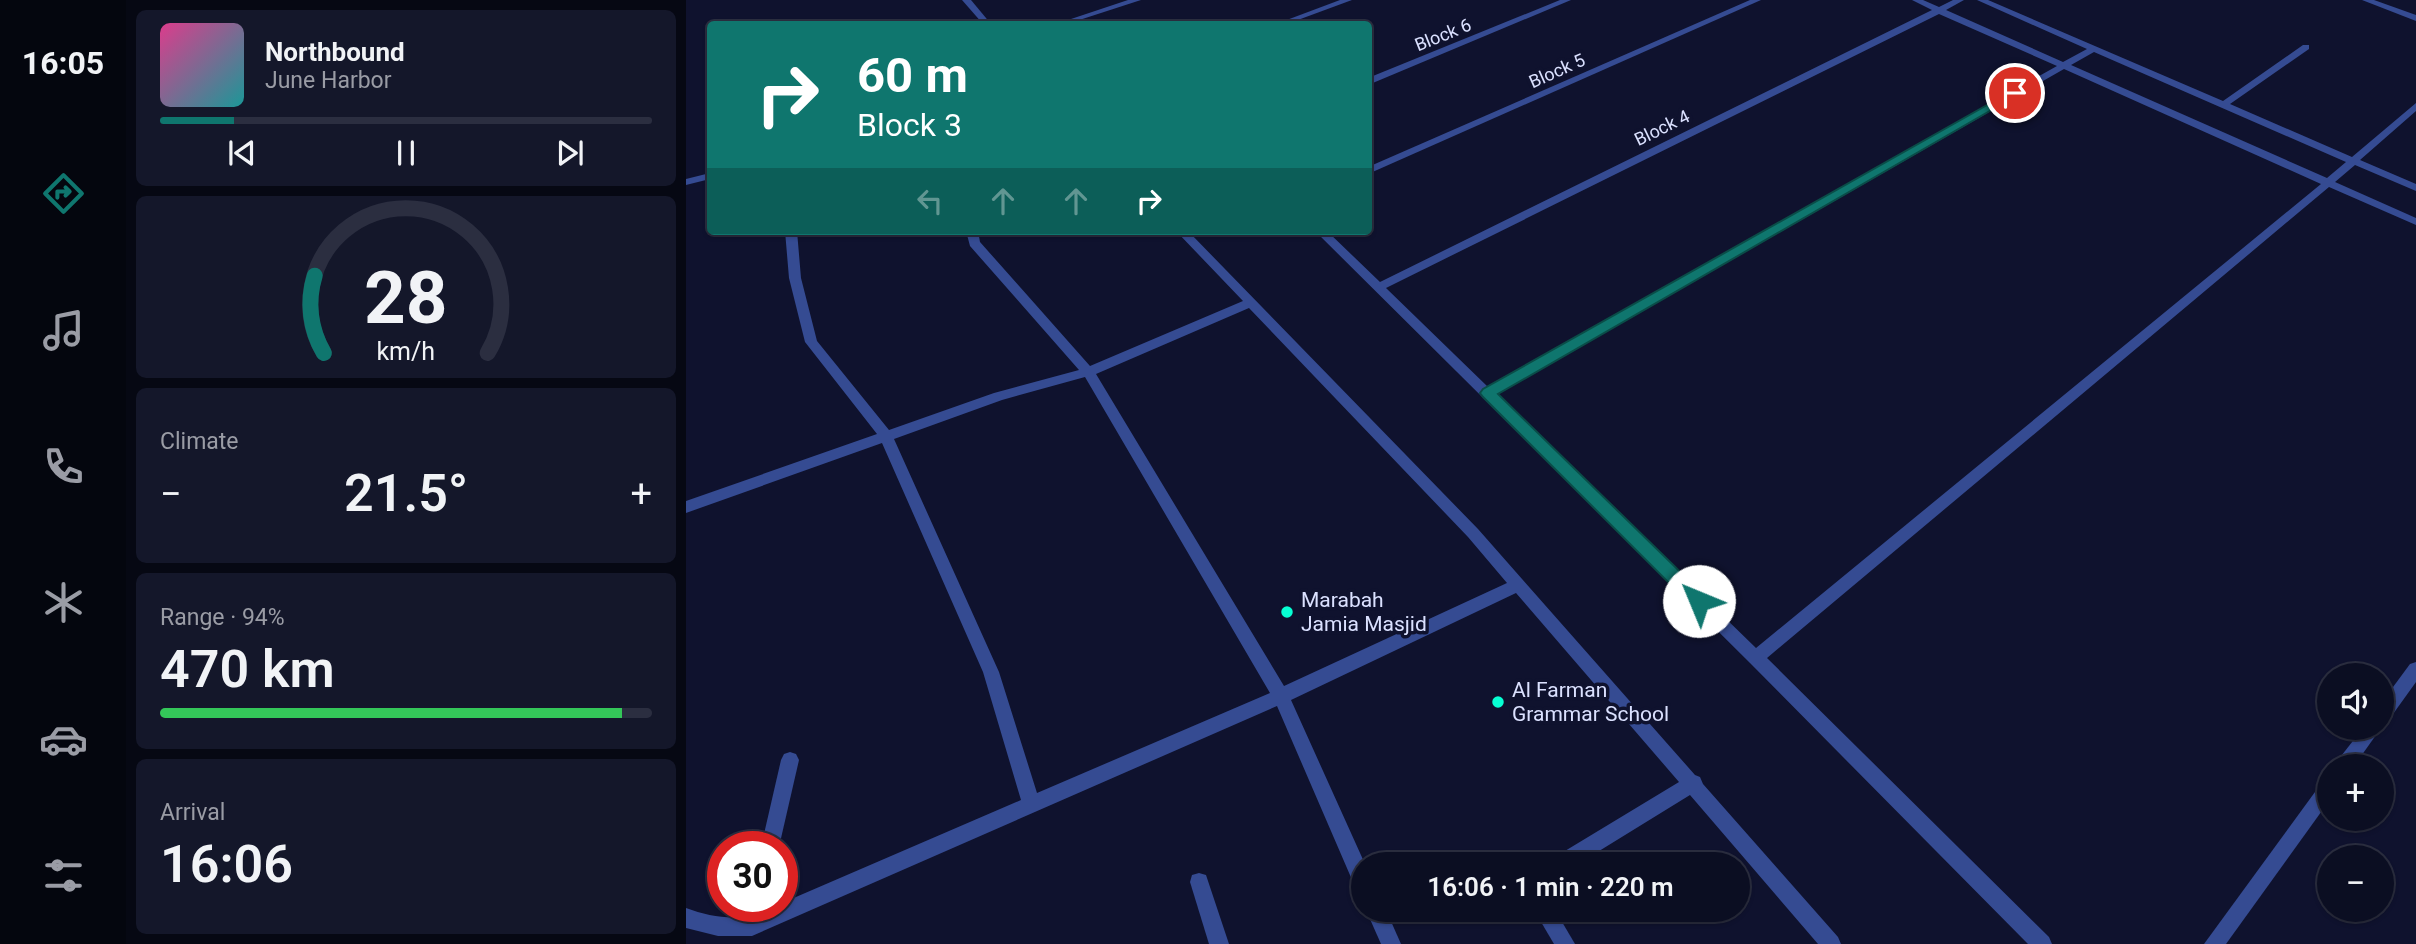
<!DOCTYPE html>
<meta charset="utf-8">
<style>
:root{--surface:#0b0e22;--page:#14172a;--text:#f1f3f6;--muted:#9a9ca5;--line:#2b2e40;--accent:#0f766e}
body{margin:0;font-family:Roboto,sans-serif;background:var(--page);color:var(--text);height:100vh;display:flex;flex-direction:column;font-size:26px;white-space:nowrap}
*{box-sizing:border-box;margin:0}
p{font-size:23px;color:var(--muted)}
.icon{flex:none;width:38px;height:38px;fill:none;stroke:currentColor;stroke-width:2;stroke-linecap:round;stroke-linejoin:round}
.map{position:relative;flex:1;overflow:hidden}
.drawer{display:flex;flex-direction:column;gap:10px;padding:10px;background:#060813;width:560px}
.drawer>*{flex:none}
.top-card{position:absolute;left:21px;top:21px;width:665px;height:214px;border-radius:7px;box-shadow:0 2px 5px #0004,0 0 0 2px var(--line);background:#0f766e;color:#fff;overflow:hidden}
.tools{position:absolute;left:1631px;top:663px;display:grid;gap:14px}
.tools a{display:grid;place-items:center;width:77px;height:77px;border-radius:50%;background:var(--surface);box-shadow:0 2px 5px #0004,0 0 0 2px var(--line);font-size:35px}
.speed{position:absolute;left:21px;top:831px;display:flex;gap:14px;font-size:35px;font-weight:700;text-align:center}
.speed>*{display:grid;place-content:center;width:91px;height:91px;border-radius:50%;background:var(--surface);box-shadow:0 2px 5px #0004,0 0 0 2px var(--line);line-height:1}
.speed .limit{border:10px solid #d22;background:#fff;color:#111}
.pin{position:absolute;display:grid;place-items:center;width:60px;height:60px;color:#fff;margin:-30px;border:4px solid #fff;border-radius:50%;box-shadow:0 2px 7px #0007}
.me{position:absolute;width:77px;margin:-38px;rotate:315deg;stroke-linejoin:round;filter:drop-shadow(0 0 5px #0008)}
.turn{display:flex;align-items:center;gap:24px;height:147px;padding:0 35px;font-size:32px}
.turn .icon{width:91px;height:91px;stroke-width:2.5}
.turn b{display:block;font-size:49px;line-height:60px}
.lanes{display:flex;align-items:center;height:66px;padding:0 35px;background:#0003;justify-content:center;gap:35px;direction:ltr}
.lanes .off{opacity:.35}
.big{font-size:52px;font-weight:600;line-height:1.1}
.drawer .tile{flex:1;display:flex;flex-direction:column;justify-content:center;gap:10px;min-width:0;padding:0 24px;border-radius:10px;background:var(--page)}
.drawer .dial{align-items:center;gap:0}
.dial svg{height:182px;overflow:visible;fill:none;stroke:var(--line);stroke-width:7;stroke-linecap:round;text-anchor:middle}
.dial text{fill:var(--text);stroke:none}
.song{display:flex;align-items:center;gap:21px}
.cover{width:84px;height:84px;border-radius:10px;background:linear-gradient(135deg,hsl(330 70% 55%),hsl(180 70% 35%))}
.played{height:7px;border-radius:4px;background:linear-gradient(90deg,var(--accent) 15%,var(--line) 15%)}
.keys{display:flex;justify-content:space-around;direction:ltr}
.heat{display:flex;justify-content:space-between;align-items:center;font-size:38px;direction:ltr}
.charge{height:10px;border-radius:5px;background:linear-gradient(90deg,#34c759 94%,var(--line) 0)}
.trip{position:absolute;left:665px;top:852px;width:399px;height:70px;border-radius:35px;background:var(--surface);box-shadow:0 2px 5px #0004,0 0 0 2px var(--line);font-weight:600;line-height:70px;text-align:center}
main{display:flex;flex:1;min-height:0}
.menu{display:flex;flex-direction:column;width:126px;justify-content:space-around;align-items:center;background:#04060e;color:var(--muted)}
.menu .icon{width:49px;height:49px}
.menu .active{color:var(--accent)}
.menu b{font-size:32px;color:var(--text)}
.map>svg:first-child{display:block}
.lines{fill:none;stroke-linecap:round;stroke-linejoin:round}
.street{fill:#354b92;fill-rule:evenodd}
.route{fill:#0f766e;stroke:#0a4d48;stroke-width:2}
.poi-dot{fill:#07ffd4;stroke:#0f122e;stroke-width:2.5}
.labels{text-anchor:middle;stroke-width:7;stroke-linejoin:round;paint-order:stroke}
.far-street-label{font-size:18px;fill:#dbe1ff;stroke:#0f122e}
.poi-label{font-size:21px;fill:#dbe1ff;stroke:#0f122e;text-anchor:start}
</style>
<main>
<nav class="menu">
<b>16:05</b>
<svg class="icon active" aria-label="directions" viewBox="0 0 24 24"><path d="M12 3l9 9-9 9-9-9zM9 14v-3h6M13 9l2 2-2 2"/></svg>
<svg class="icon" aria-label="music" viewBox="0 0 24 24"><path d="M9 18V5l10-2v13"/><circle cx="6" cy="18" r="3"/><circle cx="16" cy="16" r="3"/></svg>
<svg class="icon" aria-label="phone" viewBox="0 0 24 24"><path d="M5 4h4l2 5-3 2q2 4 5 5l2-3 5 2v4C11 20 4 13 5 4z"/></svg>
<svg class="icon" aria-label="climate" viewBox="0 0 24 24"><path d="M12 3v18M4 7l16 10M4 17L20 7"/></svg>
<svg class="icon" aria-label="car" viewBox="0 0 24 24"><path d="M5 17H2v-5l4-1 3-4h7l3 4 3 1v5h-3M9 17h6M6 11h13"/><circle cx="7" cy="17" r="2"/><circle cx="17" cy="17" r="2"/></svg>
<svg class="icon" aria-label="filters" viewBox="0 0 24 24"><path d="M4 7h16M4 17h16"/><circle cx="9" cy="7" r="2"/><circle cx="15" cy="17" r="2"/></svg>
</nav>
<section class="drawer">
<div class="tile">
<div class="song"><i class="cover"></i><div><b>Northbound</b><p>June Harbor</p></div></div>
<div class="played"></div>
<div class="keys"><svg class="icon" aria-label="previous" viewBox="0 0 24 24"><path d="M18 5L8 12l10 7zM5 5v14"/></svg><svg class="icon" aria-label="pause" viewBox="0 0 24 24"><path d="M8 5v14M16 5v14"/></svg><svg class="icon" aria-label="next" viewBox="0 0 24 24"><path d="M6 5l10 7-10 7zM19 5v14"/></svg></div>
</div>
<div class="tile dial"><svg viewBox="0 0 100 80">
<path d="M14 69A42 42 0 1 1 86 69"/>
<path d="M14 69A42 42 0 0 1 10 35" stroke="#0f766e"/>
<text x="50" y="56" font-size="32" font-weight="700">28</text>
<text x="50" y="72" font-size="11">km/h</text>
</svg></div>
<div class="tile"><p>Climate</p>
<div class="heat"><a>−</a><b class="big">21.5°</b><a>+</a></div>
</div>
<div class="tile"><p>Range · 94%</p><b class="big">470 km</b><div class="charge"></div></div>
<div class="tile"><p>Arrival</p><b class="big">16:06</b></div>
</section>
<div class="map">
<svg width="1730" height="944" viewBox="0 0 1730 944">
<rect width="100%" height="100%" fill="#0f122e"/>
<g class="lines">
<g class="street">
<polygon points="276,0 285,0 305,24 297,24"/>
<polygon points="442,0 455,0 381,24 370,24"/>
<polygon points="654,0 666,0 601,24 590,24"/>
<polygon points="874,0 885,0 682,85 682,78"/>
<polygon points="1064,0 1075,0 682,174 682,167"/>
<path d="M1226 0H1237L1253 7 1267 0H1278L1260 10 1377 62 1401 49 1291 0H1302L1537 101 1617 45H1623V49L1544 104 1666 157 1730 103V111L1674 160 1730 184V191L1669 165 1649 182 1730 218V225L1643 187 1081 658 1363 937 1366 944H1342L1064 663 629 231H641L694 282 1246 10ZM1253 14 1371 66 802 387 700 288ZM1408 52 1660 162 1641 178 1385 65ZM1378 69 1635 184 1070 648 810 395Z"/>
<polygon points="1676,0 1688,0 1730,15 1730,21"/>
<polygon points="24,173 24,179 0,185 0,179"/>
<path d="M99 231H111L115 278 131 341 203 430 308 393 393 370 284 246 280 231H292L294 242 404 366 557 301 490 231H502L792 529 1009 775 1014 777 1017 784 1152 937 1155 944H1132L1004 795 892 864H867L869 857 993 782 830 593 605 700 679 864 677 891 670 889 591 706 66 936H32L0 928V908C19 915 38 919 58 917L60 906H79V911L89 906H96V903L335 800 297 672 196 443 0 513V501L191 434 119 342 103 278ZM563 308 782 537 821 583 598 686 410 374ZM399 377 584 693 351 793 313 672 208 439 316 400Z"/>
<polygon points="1730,662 1730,682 1702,721 1696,723 1696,702 1724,664"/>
<polygon points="1677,728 1695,728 1668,766 1650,766 1652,760"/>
<polygon points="104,752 110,754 113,760 93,847 75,847 95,760 98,754"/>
<polygon points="1643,778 1643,801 1540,944 1518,944 1637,781"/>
<polygon points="513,873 520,875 543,944 523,944 504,882 506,875"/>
<polygon points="680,910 700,910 715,944 695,944"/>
<polygon points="848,910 869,910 889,944 868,944"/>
</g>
</g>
<polygon class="route" points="1326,91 1335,93 812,394 1019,596 1021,601 1019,606 1013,609 1006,606 797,397 794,393 797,389"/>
<g class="poi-dot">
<circle cx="601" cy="612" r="7"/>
<circle cx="812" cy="702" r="7"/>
</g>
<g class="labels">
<g class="far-street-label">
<text transform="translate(757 35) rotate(-22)" y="6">Block 6</text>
<text transform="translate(871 71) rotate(-24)" y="6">Block 5</text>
<text transform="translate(976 128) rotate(-26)" y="6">Block 4</text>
</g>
<g class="poi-label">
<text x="615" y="607">Marabah<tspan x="615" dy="24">Jamia Masjid</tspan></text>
<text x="826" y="697">Al Farman<tspan x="826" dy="24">Grammar School</tspan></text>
</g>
</g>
</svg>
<div class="tools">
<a><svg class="icon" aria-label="sound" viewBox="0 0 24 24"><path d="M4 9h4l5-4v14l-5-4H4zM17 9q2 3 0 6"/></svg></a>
<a>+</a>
<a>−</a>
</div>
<div class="speed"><div class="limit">30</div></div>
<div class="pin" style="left:1329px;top:93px;background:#d93025"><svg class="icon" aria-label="arrive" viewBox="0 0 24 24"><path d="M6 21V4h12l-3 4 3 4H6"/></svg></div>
<svg class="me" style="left:1013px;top:601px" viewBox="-20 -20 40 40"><circle r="19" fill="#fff"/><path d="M0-13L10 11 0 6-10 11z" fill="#0f766e"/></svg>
<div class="trip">16:06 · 1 min · 220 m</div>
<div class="top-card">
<div class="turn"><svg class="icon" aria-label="right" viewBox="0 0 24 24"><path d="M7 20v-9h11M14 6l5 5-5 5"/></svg><div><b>60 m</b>Block 3</div></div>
<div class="lanes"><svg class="icon off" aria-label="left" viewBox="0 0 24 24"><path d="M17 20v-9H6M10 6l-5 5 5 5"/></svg><svg class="icon off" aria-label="ahead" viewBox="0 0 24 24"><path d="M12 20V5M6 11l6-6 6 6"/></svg><svg class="icon off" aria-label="ahead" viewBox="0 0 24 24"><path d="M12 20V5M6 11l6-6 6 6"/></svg><svg class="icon" aria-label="right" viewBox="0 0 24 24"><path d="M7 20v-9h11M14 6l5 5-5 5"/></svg></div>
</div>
</div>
</main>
